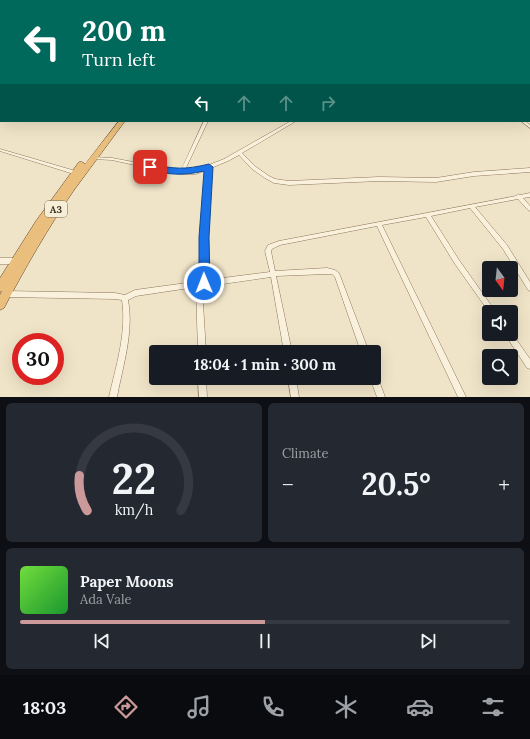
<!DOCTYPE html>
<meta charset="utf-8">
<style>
:root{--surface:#171b24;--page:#242831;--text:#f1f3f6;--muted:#9ea1a6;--line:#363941;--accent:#cc999b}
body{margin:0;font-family:Lora,serif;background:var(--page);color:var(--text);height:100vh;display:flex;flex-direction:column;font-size:15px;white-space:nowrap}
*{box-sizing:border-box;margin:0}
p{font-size:13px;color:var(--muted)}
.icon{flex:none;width:22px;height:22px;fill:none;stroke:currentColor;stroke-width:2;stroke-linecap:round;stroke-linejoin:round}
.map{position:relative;height:397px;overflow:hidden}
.sheet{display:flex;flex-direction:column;gap:6px;padding:6px;background:#0d0f14;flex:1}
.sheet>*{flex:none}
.top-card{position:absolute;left:0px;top:0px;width:530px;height:122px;box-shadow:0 4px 16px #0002;background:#00695c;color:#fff;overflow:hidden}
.needle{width:26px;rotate:165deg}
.fabs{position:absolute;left:482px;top:261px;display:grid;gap:8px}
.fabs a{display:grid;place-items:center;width:36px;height:36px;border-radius:4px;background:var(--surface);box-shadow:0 4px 16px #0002;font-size:20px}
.speed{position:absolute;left:12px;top:333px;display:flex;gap:8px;font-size:20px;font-weight:700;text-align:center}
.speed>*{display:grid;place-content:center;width:52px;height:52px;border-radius:50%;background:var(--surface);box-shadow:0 4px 16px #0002;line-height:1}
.speed .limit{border:6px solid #d22;background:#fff;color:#111}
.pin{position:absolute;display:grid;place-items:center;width:34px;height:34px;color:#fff;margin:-17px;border-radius:8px;box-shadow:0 2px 6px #0006}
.me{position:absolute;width:44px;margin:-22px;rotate:359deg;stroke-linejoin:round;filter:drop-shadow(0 0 3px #0008)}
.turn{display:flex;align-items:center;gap:14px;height:84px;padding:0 16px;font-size:18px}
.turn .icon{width:52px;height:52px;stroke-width:2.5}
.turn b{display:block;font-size:28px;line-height:34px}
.lanes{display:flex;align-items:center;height:38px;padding:0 16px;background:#0003;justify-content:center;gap:20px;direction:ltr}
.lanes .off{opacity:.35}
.big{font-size:30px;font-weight:800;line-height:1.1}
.sheet .tile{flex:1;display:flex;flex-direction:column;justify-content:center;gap:6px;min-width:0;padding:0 14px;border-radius:6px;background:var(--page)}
.sheet .dial{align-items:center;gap:0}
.dial svg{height:104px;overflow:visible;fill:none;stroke:var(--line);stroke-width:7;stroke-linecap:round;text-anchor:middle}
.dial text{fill:var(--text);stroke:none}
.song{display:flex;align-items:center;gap:12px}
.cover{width:48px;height:48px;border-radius:6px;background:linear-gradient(135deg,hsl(100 70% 55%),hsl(130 70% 35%))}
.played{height:4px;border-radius:2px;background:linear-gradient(90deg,var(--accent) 50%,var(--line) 50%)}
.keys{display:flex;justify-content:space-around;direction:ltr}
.heat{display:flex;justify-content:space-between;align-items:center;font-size:22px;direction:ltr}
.sheet .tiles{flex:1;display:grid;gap:6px;grid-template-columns:1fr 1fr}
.tile:last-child{grid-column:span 2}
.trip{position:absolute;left:149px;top:345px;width:232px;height:40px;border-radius:4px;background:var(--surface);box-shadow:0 4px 16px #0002;font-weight:800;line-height:40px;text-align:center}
.tabs{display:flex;height:64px;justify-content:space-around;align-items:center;background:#090b0e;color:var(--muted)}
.tabs .icon{width:28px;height:28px}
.tabs .selected{color:var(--accent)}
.tabs b{font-size:18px;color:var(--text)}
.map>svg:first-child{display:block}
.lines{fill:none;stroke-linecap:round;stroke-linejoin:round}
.minor-casing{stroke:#8d765c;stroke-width:1}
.tertiary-casing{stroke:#8d765c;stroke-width:1}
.primary-casing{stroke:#5b4430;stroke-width:1}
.trunk-casing{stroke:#5b4430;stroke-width:1}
.minor{fill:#faf1dc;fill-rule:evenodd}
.tertiary{fill:#faf1dc;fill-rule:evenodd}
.primary{fill:#f3d9a0;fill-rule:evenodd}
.trunk{fill:#eabe7c;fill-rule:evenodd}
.route{fill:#1a73e8;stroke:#114b97}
.labels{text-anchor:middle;stroke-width:4;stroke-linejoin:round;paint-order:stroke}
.shield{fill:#f7eed8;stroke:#756857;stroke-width:1}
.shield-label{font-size:10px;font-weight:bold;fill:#3d2e20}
</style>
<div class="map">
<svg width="530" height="397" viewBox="0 0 530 397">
<rect width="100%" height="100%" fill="#f0e4c8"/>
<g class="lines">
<g class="minor-casing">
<g id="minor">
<polygon points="0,0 2,0 1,1"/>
<polygon points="15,0 18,0 16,1 13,1"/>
<polygon points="45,0 48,0 46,1 43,1"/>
<polygon points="74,0 80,0 78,1"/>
<polygon points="135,0 138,0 140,1 137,1"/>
<polygon points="186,0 189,0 187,1 184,1"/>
<polygon points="393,0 395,0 396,1 394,1"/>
<polygon points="530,3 530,5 529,6 529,4"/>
<rect x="0" y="4" width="1" height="2"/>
<polygon points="1,13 1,15 0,16 0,14"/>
<rect x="0" y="25" width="1" height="2"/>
<rect x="529" y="35" width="1" height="2"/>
<rect x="529" y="50" width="1" height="3"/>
<rect x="0" y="66" width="1" height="4"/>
<path d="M204 121H208L185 170H196L224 159 291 121H296L242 153 256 167 269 176 275 179 289 181 379 177 436 178 474 172 530 168V172L474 176 436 182 379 181 289 185 274 183 265 178 252 169 239 155 228 161 211 168 207 237V280L270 272 265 251 268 245 279 241 516 196 518 194 520 195 530 193V197L523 198 530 206V211L528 210 518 199 475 207 507 245 530 282V291L528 290 503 249 470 208 431 216 459 260 496 312H489L455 264 426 217 382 225 466 397H458L377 226 280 245 272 249 271 251 275 271 327 268 335 270 339 273 369 352H361L335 277 332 274H327L276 276 292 352H284L271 277 202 287 206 352H198L196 287 136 296 128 300C134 332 123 365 117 397H109C116 366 127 332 122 300L115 299 6 297 4 296 3 294 4 292 6 291 115 293 125 295 135 290 201 281V237L207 170 196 174H182L171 173 112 160 93 159 91 158 93 157 112 158 171 169 181 170Z"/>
<polygon points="521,121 525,121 530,125 530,128"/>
<polygon points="0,149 79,172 79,173 77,175 0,151"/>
<polygon points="0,258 15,258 17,259 18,261 17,263 15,264 0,264"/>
<polygon points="511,332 530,359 530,369 527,368 506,336 505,334 511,334"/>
<polygon points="374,374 377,375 385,397 377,397 370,378 374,378"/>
<polygon points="198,378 206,378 207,397 199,397"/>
<polygon points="288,378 296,378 299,397 291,397"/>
</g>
</g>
<g class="tertiary-casing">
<g id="tertiary">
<rect x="278" y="0" width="3" height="1"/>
<rect x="529" y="17" width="1" height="2"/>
</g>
</g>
<g class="primary-casing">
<rect id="primary" x="0" y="54" width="1" height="2"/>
</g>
<g class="trunk-casing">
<g id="trunk">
<rect x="211" y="0" width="4" height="1"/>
<path d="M119 121H125C108 144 91 167 74 190 48 228 25 268 4 308L0 310V295L2 291 0 292V278L36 221 79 162H82L85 164Z"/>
</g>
</g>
<use href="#minor" class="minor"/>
<use href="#tertiary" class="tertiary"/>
<use href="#primary" class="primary"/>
<use href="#trunk" class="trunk"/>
</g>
<path class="route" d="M150 164C175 169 184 170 209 164L213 167 209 237 210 283 208 287 204 288 201 287 199 283V237L204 171C183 176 168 175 147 169L145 167 147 165Z"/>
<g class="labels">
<rect class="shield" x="45" y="201" width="22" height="16" rx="3"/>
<g class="shield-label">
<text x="56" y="213">A3</text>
</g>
</g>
</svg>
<div class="fabs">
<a><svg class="needle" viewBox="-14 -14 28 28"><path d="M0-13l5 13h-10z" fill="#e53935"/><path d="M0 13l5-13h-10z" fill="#9ea1a6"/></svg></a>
<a><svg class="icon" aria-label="sound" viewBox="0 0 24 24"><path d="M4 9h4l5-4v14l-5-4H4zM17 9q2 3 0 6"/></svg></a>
<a><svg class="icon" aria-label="search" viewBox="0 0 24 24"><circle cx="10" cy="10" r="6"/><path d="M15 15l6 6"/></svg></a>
</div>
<div class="speed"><div class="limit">30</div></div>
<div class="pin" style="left:150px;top:167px;background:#d93025"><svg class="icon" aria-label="arrive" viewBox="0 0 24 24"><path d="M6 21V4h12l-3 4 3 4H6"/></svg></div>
<svg class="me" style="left:204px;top:283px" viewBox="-20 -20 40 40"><circle r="17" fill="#1a73e8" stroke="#fff" stroke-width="3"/><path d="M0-11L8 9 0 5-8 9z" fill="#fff"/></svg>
<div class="trip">18:04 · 1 min · 300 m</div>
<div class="top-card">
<div class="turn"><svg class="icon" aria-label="left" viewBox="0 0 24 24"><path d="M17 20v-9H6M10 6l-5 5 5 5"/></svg><div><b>200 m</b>Turn left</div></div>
<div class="lanes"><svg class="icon" aria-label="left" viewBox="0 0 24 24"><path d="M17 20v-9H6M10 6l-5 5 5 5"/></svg><svg class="icon off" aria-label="ahead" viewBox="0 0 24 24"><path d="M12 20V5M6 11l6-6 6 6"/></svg><svg class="icon off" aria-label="ahead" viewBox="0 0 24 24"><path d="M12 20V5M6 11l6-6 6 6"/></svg><svg class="icon off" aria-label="right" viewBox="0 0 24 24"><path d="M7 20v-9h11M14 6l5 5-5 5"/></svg></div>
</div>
</div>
<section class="sheet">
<div class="tiles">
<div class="tile dial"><svg viewBox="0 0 100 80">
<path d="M14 69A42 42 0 1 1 86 69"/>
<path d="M14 69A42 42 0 0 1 8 42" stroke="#cc999b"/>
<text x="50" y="56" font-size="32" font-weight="700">22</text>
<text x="50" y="72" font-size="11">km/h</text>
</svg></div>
<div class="tile"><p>Climate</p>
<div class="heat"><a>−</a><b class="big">20.5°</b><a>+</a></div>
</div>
<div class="tile">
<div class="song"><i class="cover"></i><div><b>Paper Moons</b><p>Ada Vale</p></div></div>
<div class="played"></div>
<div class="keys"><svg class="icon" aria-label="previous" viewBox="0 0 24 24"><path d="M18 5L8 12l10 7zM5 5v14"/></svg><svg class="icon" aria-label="pause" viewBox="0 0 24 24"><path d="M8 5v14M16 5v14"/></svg><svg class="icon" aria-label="next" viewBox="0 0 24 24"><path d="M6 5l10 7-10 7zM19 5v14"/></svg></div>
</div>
</div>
</section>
<nav class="tabs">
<b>18:03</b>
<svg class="icon selected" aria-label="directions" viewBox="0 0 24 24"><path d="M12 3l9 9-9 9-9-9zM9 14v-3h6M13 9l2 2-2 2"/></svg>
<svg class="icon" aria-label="music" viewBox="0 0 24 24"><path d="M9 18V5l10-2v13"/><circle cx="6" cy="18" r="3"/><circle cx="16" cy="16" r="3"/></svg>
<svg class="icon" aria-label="phone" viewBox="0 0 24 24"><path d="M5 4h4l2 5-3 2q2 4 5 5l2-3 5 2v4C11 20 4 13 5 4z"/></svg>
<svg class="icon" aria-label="climate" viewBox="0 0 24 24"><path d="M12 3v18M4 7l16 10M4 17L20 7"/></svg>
<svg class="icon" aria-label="car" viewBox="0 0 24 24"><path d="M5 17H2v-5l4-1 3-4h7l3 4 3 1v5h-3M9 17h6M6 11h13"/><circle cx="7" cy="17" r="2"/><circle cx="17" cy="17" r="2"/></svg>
<svg class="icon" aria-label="filters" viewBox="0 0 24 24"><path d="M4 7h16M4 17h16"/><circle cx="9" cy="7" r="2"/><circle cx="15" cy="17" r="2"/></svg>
</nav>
